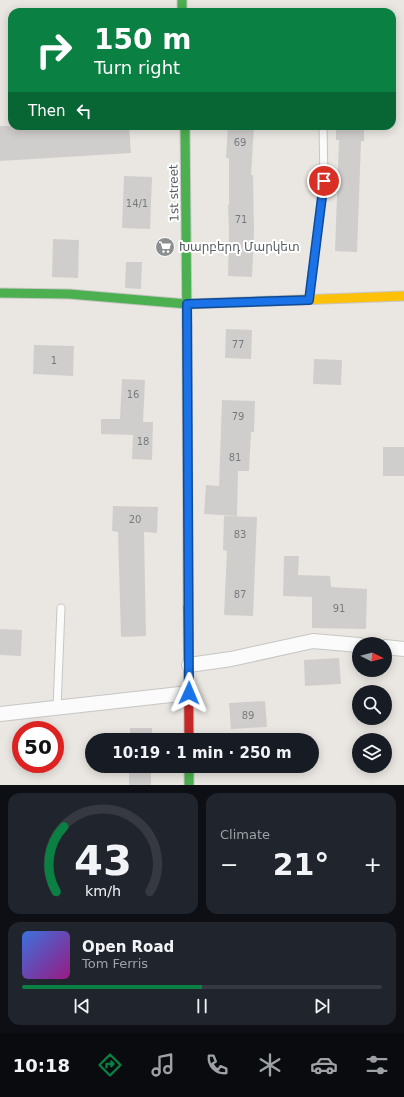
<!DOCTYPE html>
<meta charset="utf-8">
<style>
:root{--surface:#171b24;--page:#20242c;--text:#f1f3f6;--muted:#9ea1a6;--line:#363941;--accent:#0b8043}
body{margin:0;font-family:"DejaVu Sans","Noto Sans Armenian",sans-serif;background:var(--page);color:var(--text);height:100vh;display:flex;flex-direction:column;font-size:15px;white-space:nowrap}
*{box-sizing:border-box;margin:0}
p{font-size:13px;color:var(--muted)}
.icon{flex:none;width:22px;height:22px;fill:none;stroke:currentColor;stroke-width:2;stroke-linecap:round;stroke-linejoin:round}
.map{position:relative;height:785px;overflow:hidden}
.panel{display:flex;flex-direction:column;gap:8px;padding:8px;background:#0d0f14;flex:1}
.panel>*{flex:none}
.top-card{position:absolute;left:8px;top:8px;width:388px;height:122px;border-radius:12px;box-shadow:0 2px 10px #0003;background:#0b8043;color:#fff;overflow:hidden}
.needle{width:26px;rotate:96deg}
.fabs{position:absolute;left:352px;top:637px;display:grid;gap:8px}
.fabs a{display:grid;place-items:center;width:40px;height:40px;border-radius:50%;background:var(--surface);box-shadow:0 2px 10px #0003;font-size:20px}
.speed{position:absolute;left:12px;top:721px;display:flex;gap:8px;font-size:20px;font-weight:700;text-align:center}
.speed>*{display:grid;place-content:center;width:52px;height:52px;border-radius:50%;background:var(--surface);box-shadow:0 2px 10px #0003;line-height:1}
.speed .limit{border:6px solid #d22;background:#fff;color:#111}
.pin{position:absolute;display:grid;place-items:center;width:34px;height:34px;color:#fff;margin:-17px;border:2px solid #fff;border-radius:50%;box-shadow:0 1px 4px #0007}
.me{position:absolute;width:44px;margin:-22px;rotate:1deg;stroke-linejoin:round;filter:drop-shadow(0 0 3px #0008)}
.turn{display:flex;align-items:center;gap:14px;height:84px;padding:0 20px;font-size:18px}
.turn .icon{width:52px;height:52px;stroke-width:2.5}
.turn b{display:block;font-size:28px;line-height:34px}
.then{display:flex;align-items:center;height:38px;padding:0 20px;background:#0003;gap:8px;font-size:15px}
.big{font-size:30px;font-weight:700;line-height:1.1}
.panel .tile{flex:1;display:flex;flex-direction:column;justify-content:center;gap:6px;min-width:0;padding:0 14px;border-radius:12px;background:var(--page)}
.panel .dial{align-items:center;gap:0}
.dial svg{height:104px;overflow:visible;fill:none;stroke:var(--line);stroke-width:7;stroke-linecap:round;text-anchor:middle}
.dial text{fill:var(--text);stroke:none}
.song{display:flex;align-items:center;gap:12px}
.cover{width:48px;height:48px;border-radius:6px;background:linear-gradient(135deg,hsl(220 70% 55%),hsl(310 70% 35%))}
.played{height:4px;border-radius:2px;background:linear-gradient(90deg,var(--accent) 50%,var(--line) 50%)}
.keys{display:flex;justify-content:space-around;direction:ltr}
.heat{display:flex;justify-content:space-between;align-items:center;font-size:22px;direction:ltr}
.panel .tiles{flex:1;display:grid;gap:8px;grid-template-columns:1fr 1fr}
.tile:last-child{grid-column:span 2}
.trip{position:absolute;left:85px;top:733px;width:234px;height:40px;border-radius:20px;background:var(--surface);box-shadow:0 2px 10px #0003;font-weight:700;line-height:40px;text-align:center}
.menu{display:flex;height:64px;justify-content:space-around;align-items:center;background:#090b0e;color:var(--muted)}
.menu .icon{width:28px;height:28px}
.menu .on{color:var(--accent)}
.menu b{font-size:18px;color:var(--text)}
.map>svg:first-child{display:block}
.building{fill:#d0cecc}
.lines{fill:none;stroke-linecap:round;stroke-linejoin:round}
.lane-casing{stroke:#c6c6c5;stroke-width:9}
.street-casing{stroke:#c6c6c5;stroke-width:16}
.fast-casing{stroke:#c6c6c5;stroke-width:11}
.slow-casing{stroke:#c6c6c5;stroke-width:11}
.jam-casing{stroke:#c6c6c5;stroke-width:11}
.lane{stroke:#fcfbfb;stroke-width:7}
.street{stroke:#fcfbfb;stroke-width:14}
.fast{stroke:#4caf50;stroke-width:9}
.slow{stroke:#ffc107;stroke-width:9}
.jam{stroke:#c62828;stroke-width:9}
.route-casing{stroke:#114b97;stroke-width:10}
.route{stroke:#1a73e8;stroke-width:7}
.labels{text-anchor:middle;stroke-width:4;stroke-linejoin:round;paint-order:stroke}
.number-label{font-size:10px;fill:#777b7e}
.street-label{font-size:12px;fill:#585e62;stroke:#fff}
.poi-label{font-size:12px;fill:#585e62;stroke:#fff;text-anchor:start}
</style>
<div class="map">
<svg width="404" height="785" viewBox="0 0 404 785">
<rect width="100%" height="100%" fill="#eae7e2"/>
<g class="building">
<polygon points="0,126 129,126 131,153 0,161"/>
<polygon points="228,126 254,126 251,175 253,175 254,232 252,277 228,276 229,232 228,205 229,205 229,158 226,158"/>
<polygon points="336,126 364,126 364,141 361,141 357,252 335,251 339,140 336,140"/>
<polygon points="124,176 152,177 150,229 122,228"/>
<polygon points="53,239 79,240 78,278 52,277"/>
<polygon points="126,262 142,262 141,289 125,288"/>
<polygon points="226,329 252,330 251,359 225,358"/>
<polygon points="34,345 74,346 73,376 33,374"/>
<polygon points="314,359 342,360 341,385 313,384"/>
<polygon points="122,379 145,380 143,422 153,422 152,460 132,459 133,435 101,434 101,419 120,419"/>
<polygon points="222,400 255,401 254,432 251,432 249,471 238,471 237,516 204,514 206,485 219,486"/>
<rect x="383" y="447" width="21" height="29"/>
<polygon points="113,506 158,507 157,533 144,532 146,636 121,637 118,532 112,531"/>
<polygon points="224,516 257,517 253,616 224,615 227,551 223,550"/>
<polygon points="284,556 299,556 298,575 330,576 331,587 367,589 366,629 312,628 312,597 283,596"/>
<polygon points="0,629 22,630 21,656 0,655"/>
<polygon points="339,658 341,684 305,686 304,660"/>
<polygon points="265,701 267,727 231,729 229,703"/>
<rect x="130" y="728" width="22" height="12"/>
<rect x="129" y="766" width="22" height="19"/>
</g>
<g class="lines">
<g class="lane-casing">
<g id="lane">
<polyline points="309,299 324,181 323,126"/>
<polyline points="57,708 61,608"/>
</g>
</g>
<g class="street-casing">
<g id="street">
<polyline points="385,647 404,649"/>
<polyline points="189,665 231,659 313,641 359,645"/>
<polyline points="0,714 189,693"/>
</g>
</g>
<g class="fast-casing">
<g id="fast">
<polyline points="182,0 182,12"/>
<polyline points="185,126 187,326"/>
<polyline points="0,293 69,294 187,304 271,301"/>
<polyline points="189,766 189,785"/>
</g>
</g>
<g class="slow-casing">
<g id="slow">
<polyline points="271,301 404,296"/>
<polyline points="187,326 188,607"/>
</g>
</g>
<g class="jam-casing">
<polyline id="jam" points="188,607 189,740"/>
</g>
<use href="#lane" class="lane"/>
<use href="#street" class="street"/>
<use href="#fast" class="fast"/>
<use href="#slow" class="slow"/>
<use href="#jam" class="jam"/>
</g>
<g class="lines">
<g class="route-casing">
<polyline id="route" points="189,693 187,304 309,300 324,181"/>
</g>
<use href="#route" class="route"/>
</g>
<defs>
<g id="supermarket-disc" transform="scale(1)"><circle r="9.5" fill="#8b8e8f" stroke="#fff"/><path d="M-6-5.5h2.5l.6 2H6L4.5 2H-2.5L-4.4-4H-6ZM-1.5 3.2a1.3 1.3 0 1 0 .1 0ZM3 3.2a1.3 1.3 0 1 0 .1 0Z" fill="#fff"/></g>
</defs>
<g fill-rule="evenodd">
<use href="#supermarket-disc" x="165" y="247"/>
</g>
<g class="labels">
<g class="number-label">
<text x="240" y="146">69</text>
<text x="137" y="207">14/1</text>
<text x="241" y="223">71</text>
<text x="238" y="348">77</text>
<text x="54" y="364">1</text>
<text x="133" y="398">16</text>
<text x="238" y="420">79</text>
<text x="143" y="445">18</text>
<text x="235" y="461">81</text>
<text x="135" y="523">20</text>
<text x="240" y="538">83</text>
<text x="240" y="598">87</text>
<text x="339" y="612">91</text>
<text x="248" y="719">89</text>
</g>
<g class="street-label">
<text transform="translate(174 193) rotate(-91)" y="4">1st street</text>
</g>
<g class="poi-label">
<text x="179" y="251">Խարբերդ Մարկետ</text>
</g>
</g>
</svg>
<div class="fabs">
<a><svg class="needle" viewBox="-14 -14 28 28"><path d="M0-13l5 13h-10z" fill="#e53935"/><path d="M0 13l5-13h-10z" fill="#9ea1a6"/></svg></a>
<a><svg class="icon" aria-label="search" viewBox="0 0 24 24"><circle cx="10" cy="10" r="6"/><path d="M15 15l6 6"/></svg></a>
<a><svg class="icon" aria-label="layers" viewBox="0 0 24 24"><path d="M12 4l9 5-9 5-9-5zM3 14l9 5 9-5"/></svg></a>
</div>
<div class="speed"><div class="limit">50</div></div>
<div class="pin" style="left:324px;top:181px;background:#d93025"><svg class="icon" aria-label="arrive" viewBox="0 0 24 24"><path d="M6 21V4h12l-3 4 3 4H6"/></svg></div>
<svg class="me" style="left:189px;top:693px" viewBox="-20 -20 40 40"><path d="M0-17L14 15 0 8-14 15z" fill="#1a73e8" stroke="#fff" stroke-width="4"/></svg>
<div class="trip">10:19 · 1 min · 250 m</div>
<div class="top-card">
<div class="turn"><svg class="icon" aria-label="right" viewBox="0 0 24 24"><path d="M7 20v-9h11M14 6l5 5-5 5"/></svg><div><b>150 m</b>Turn right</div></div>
<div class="then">Then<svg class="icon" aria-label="left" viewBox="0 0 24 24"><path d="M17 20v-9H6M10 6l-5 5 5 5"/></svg></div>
</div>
</div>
<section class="panel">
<div class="tiles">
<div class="tile dial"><svg viewBox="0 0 100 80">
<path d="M14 69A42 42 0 1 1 86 69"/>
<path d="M14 69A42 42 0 0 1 20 19" stroke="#0b8043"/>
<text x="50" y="56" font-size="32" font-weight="700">43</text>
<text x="50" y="72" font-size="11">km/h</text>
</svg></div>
<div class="tile"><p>Climate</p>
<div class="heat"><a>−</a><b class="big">21°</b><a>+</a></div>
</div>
<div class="tile">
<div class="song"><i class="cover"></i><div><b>Open Road</b><p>Tom Ferris</p></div></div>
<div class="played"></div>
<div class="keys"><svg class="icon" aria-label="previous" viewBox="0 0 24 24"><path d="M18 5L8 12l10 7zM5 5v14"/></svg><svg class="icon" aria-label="pause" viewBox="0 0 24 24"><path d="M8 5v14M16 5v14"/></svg><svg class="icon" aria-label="next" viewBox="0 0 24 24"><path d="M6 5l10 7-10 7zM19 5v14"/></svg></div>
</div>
</div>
</section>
<nav class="menu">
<b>10:18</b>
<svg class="icon on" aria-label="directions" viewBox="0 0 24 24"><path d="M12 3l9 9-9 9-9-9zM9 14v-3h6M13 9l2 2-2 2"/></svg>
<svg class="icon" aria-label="music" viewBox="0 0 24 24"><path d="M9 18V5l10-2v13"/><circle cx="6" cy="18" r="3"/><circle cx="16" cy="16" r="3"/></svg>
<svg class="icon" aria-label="phone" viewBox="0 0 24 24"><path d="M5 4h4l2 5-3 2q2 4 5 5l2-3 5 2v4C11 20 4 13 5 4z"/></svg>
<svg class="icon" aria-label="climate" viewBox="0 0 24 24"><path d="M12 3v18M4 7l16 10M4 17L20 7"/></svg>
<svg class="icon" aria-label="car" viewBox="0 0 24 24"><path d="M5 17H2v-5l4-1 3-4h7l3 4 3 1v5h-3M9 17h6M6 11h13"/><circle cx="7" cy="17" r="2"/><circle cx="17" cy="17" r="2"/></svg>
<svg class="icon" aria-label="filters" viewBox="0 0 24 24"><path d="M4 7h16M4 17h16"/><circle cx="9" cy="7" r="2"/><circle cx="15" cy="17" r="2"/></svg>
</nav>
